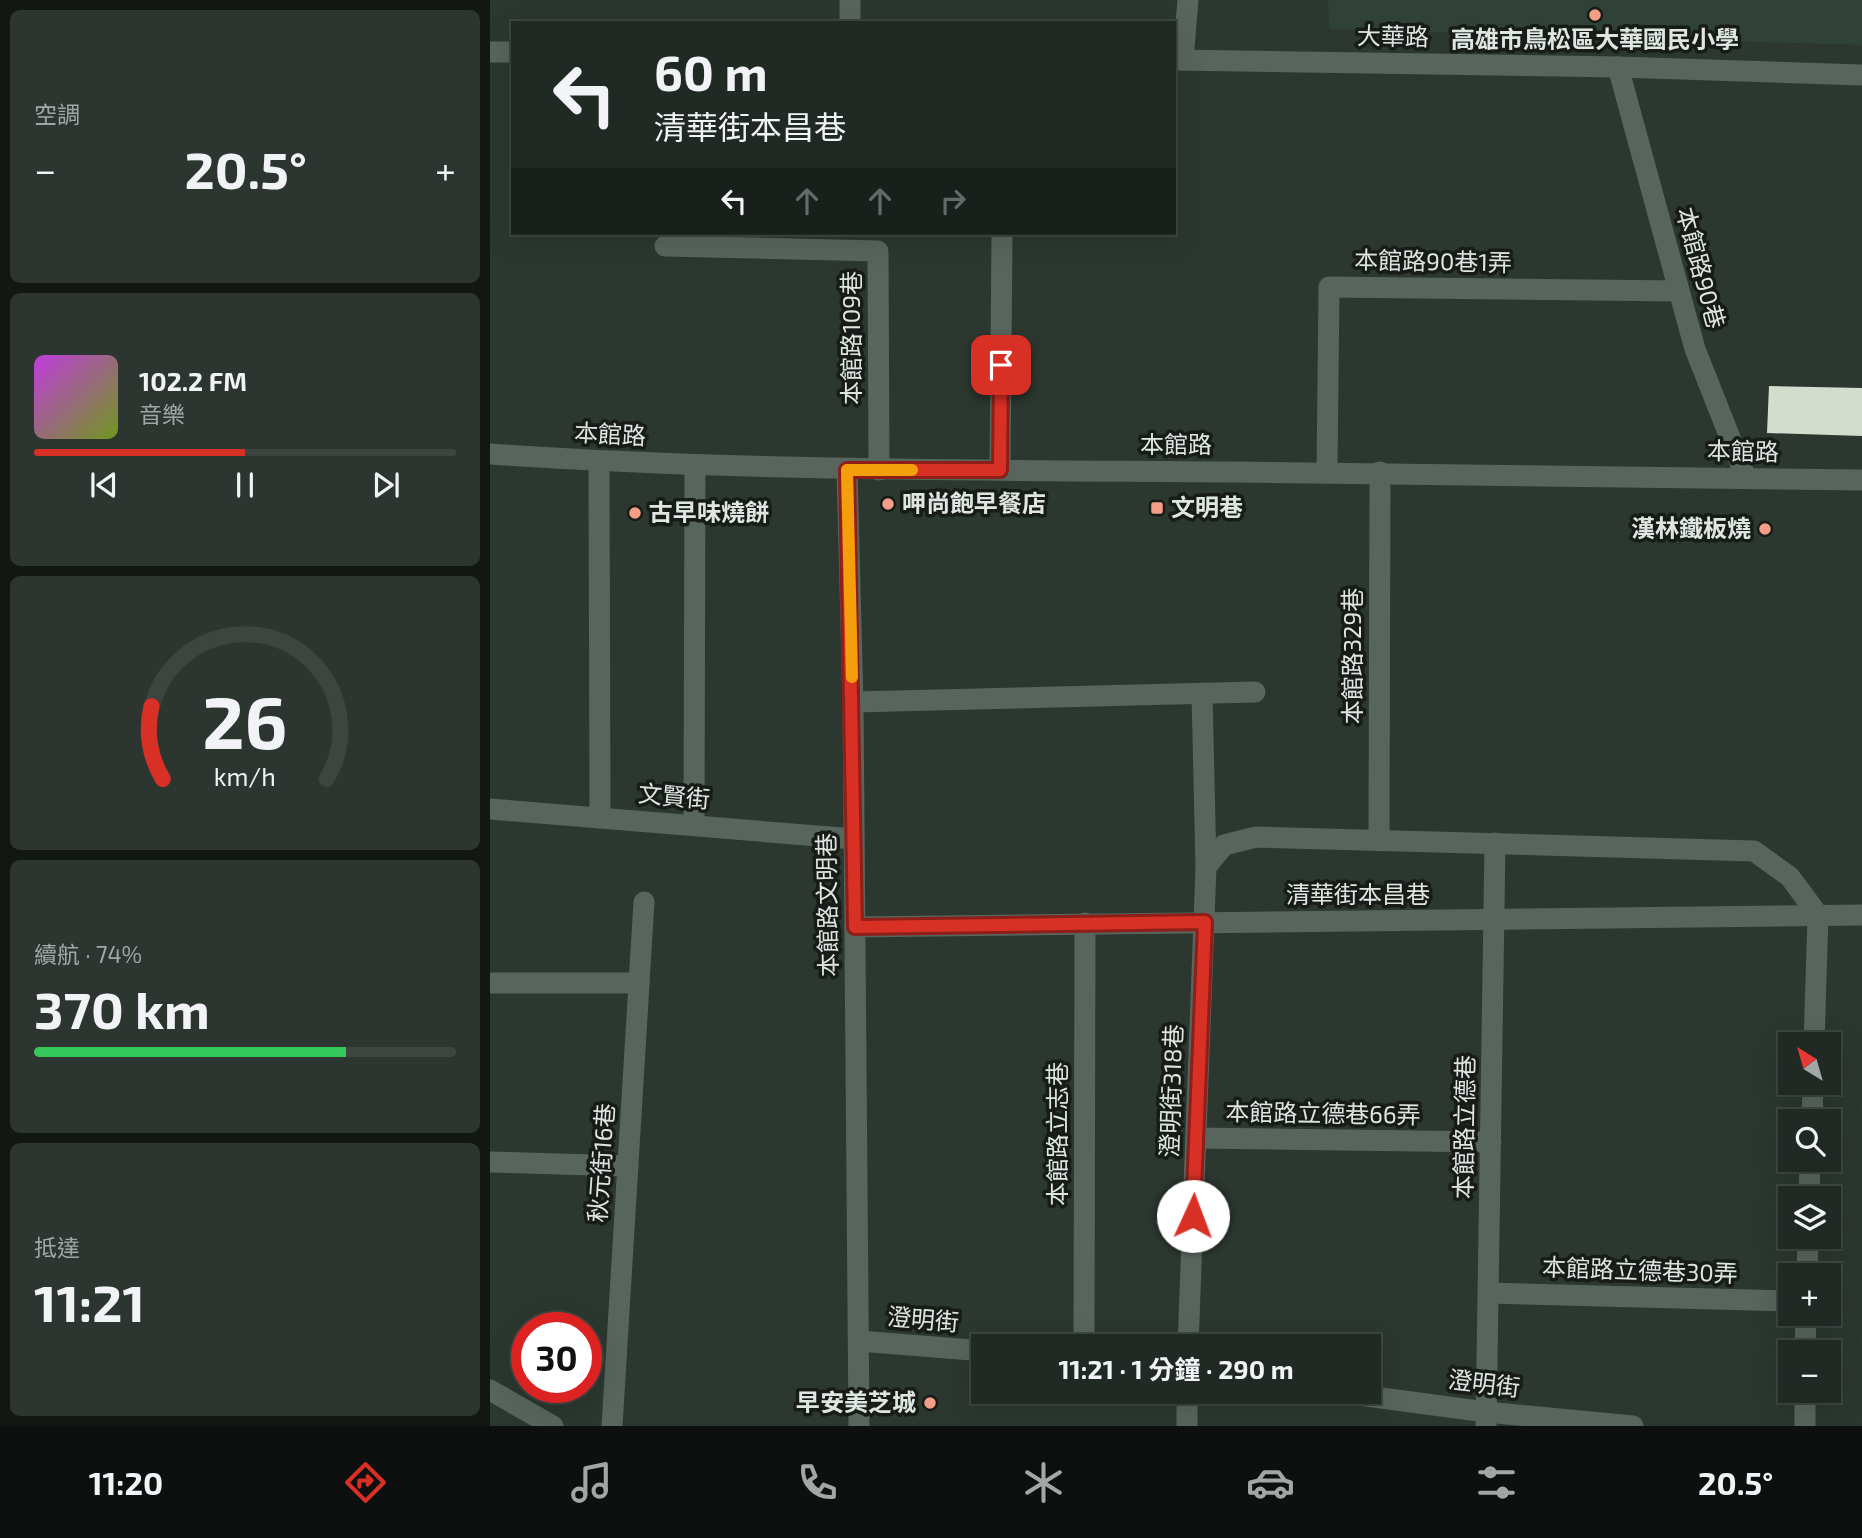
<!DOCTYPE html>
<html lang="zh-TW">
<meta charset="utf-8">
<style>
:root{--surface:#202923;--page:#2d3530;--text:#f1f3f6;--muted:#a2a6a6;--line:#3d4541;--accent:#d93025}
body{margin:0;font-family:"Exo 2","Noto Sans TC",sans-serif;background:var(--page);color:var(--text);height:100vh;display:flex;flex-direction:column;font-size:26px;white-space:nowrap}
*{box-sizing:border-box;margin:0}
p{font-size:23px;color:var(--muted)}
.icon{flex:none;width:38px;height:38px;fill:none;stroke:currentColor;stroke-width:2;stroke-linecap:round;stroke-linejoin:round}
.map{position:relative;flex:1;overflow:hidden}
.details{display:flex;flex-direction:column;gap:10px;padding:10px;background:#121713;width:490px}
.details>*{flex:none}
.top-card{position:absolute;left:21px;top:21px;width:665px;height:214px;border-radius:0px;box-shadow:0 7px 28px #0002,0 0 0 2px var(--line);background:#202923;color:var(--text);overflow:hidden}
.needle{width:46px;rotate:323deg}
.tools{position:absolute;left:1288px;top:1032px;display:grid;gap:14px}
.tools a{display:grid;place-items:center;width:63px;height:63px;border-radius:0px;background:var(--surface);box-shadow:0 7px 28px #0002,0 0 0 2px var(--line);font-size:35px}
.speed{position:absolute;left:21px;top:1312px;display:flex;gap:14px;font-size:35px;font-weight:700;text-align:center}
.speed>*{display:grid;place-content:center;width:91px;height:91px;border-radius:50%;background:var(--surface);box-shadow:0 7px 28px #0002,0 0 0 2px var(--line);line-height:1}
.speed .limit{border:10px solid #d22;background:#fff;color:#111}
.pin{position:absolute;display:grid;place-items:center;width:60px;height:60px;color:#fff;margin:-30px;border-radius:14px;box-shadow:0 4px 10px #0006}
.me{position:absolute;width:77px;margin:-38px;rotate:2deg;stroke-linejoin:round;filter:drop-shadow(0 0 5px #0008)}
.turn{display:flex;align-items:center;gap:24px;height:147px;padding:0 28px;font-size:32px}
.turn .icon{width:91px;height:91px;stroke-width:2.5}
.turn b{display:block;font-size:49px;line-height:60px}
.lanes{display:flex;align-items:center;height:66px;padding:0 28px;background:#0003;justify-content:center;gap:35px;direction:ltr}
.lanes .off{opacity:.35}
.big{font-size:52px;font-weight:700;line-height:1.1}
.details .widget{flex:1;display:flex;flex-direction:column;justify-content:center;gap:10px;min-width:0;padding:0 24px;border-radius:10px;background:var(--page)}
.details .dial{align-items:center;gap:0}
.dial svg{height:182px;overflow:visible;fill:none;stroke:var(--line);stroke-width:7;stroke-linecap:round;text-anchor:middle}
.dial text{fill:var(--text);stroke:none}
.song{display:flex;align-items:center;gap:21px}
.cover{width:84px;height:84px;border-radius:10px;background:linear-gradient(135deg,hsl(290 70% 55%),hsl(80 70% 35%))}
.played{height:7px;border-radius:4px;background:linear-gradient(90deg,var(--accent) 50%,var(--line) 50%)}
.keys{display:flex;justify-content:space-around;direction:ltr}
.heat{display:flex;justify-content:space-between;align-items:center;font-size:38px;direction:ltr}
.charge{height:10px;border-radius:5px;background:linear-gradient(90deg,#34c759 74%,var(--line) 0)}
.trip{position:absolute;left:481px;top:1334px;width:410px;height:70px;border-radius:0px;background:var(--surface);box-shadow:0 7px 28px #0002,0 0 0 2px var(--line);font-weight:700;line-height:70px;text-align:center}
.dock{display:flex;height:112px;justify-content:space-around;align-items:center;background:#0d100e;color:var(--muted)}
.dock .icon{width:49px;height:49px}
.dock .on{color:var(--accent)}
.dock b{font-size:32px;color:var(--text)}
main{display:flex;flex:1;min-height:0}
.map>svg:first-child{display:block}
.built{fill:#304237}
.building{fill:#d4dcce}
.lines{fill:none;stroke-linecap:round;stroke-linejoin:round}
.minor{stroke:#58655d;stroke-width:21}
.route-casing{stroke:#8d1f18;stroke-width:18}
.route{stroke:#d93025;stroke-width:12}
.slow{stroke:#f59e0b;stroke-width:12}
.poi-dot{fill:#f49e88;stroke:#171c19;stroke-width:2.5}
.labels{text-anchor:middle;stroke-width:7;stroke-linejoin:round;paint-order:stroke}
.street-label{font-size:24px;fill:#dfe6e1;stroke:#171c19}
.poi-label{font-size:24px;font-weight:bold;fill:#dfe6e1;stroke:#171c19;text-anchor:start}
</style>
<main>
<section class="details">
<div class="widget"><p>空調</p>
<div class="heat"><a>−</a><b class="big">20.5°</b><a>+</a></div>
</div>
<div class="widget">
<div class="song"><i class="cover"></i><div><b>102.2 FM</b><p>音樂</p></div></div>
<div class="played"></div>
<div class="keys"><svg class="icon" aria-label="previous" viewBox="0 0 24 24"><path d="M18 5L8 12l10 7zM5 5v14"/></svg><svg class="icon" aria-label="pause" viewBox="0 0 24 24"><path d="M8 5v14M16 5v14"/></svg><svg class="icon" aria-label="next" viewBox="0 0 24 24"><path d="M6 5l10 7-10 7zM19 5v14"/></svg></div>
</div>
<div class="widget dial"><svg viewBox="0 0 100 80">
<path d="M14 69A42 42 0 1 1 86 69"/>
<path d="M14 69A42 42 0 0 1 9 37" stroke="#d93025"/>
<text x="50" y="56" font-size="32" font-weight="700">26</text>
<text x="50" y="72" font-size="11">km/h</text>
</svg></div>
<div class="widget"><p>續航 · 74%</p><b class="big">370 km</b><div class="charge"></div></div>
<div class="widget"><p>抵達</p><b class="big">11:21</b></div>
</section>
<div class="map">
<svg width="1372" height="1426" viewBox="0 0 1372 1426">
<rect width="100%" height="100%" fill="#2b372f"/>
<polygon class="built" points="838,0 1372,0 1372,45 839,29"/>
<polygon class="building" points="1279,386 1372,388 1372,436 1277,433"/>
<g class="lines">
<g class="minor">
<polyline points="360,23 360,0"/>
<polyline points="0,52 23,52"/>
<polyline points="684,60 1128,67 1372,75"/>
<polyline points="693,60 698,0"/>
<polyline points="1128,67 1205,349 1256,478"/>
<polyline points="175,246 388,251 389,470"/>
<path d="M0 454C248 471 496 470 744 472 954 473 1163 477 1372 480"/>
<polyline points="109,462 110,818"/>
<polyline points="357,470 363,702 369,1426"/>
<polyline points="510,470 512,233"/>
<polyline points="837,472 839,287 1189,291"/>
<polyline points="712,693 716,867"/>
<polyline points="363,702 765,692"/>
<polyline points="0,809 364,839"/>
<polyline points="204,825 205,466"/>
<polyline points="889,839 890,472"/>
<polyline points="365,927 1372,915"/>
<polyline points="0,983 149,983"/>
<polyline points="1322,1122 1323,1083"/>
<polyline points="706,1138 1001,1142"/>
<polyline points="0,1162 138,1166"/>
<polyline points="1319,1199 1320,1160"/>
<polyline points="1317,1276 1318,1237"/>
<polyline points="999,1293 1300,1301"/>
<polyline points="369,1341 494,1351"/>
<polyline points="594,1346 595,923"/>
<polyline points="698,1346 716,867 734,845 766,837 1264,851 1300,877 1328,915 1324,1045"/>
<polyline points="1315,1353 1316,1314"/>
<polyline points="0,1390 63,1426"/>
<polyline points="839,1391 996,1412 1143,1426"/>
<polyline points="122,1426 154,902"/>
<polyline points="697,1426 697,1391"/>
<polyline points="996,1426 1005,843"/>
<polyline points="1315,1426 1315,1391"/>
</g>
</g>
<g class="lines">
<g class="route-casing">
<polyline id="route" points="511,365 510,470 357,470 365,927 715,922 703,1216"/>
</g>
<use href="#route" class="route"/>
<polyline class="slow" points="362,677 357,470 422,470"/>
</g>
<g class="poi-dot">
<circle cx="1105" cy="15" r="7"/>
<circle cx="398" cy="504" r="7"/>
<rect x="660" y="501" width="14" height="14" rx="3.5"/>
<circle cx="145" cy="513" r="7"/>
<circle cx="1275" cy="529" r="7"/>
<circle cx="440" cy="1403" r="7"/>
</g>
<g class="labels">
<g class="street-label">
<text transform="translate(903 37) rotate(1)" y="8">大華路</text>
<text transform="translate(943 262) rotate(1)" y="8">本館路90巷1弄</text>
<text transform="translate(1210 268) rotate(75)" y="8">本館路90巷</text>
<text transform="translate(362 338) rotate(-90)" y="8">本館路109巷</text>
<text transform="translate(120 435) rotate(3)" y="8">本館路</text>
<text x="686" y="453">本館路</text>
<text transform="translate(1253 452) rotate(1)" y="8">本館路</text>
<text transform="translate(863 656) rotate(-90)" y="8">本館路329巷</text>
<text transform="translate(184 797) rotate(5)" y="8">文賢街</text>
<text x="868" y="903">清華街本昌巷</text>
<text transform="translate(338 905) rotate(-91)" y="8">本館路文明巷</text>
<text transform="translate(682 1091) rotate(-88)" y="8">澄明街318巷</text>
<text transform="translate(833 1114) rotate(1)" y="8">本館路立德巷66弄</text>
<text transform="translate(975 1127) rotate(-89)" y="8">本館路立德巷</text>
<text transform="translate(568 1134) rotate(-90)" y="8">本館路立志巷</text>
<text transform="translate(112 1163) rotate(-86)" y="8">秋元街16巷</text>
<text transform="translate(1150 1271) rotate(2)" y="8">本館路立德巷30弄</text>
<text transform="translate(433 1320) rotate(5)" y="8">澄明街</text>
<text transform="translate(994 1384) rotate(7)" y="8">澄明街</text>
</g>
<g class="poi-label">
<text x="1105" y="48" text-anchor="middle">高雄市鳥松區大華國民小學</text>
<text x="412" y="512">呷尚飽早餐店</text>
<text x="681" y="516">文明巷</text>
<text x="159" y="521">古早味燒餅</text>
<text x="1261" y="537" text-anchor="end">漢林鐵板燒</text>
<text x="426" y="1411" text-anchor="end">早安美芝城</text>
</g>
</g>
</svg>
<div class="tools">
<a><svg class="needle" viewBox="-14 -14 28 28"><path d="M0-13l5 13h-10z" fill="#e53935"/><path d="M0 13l5-13h-10z" fill="#a2a6a6"/></svg></a>
<a><svg class="icon" aria-label="search" viewBox="0 0 24 24"><circle cx="10" cy="10" r="6"/><path d="M15 15l6 6"/></svg></a>
<a><svg class="icon" aria-label="layers" viewBox="0 0 24 24"><path d="M12 4l9 5-9 5-9-5zM3 14l9 5 9-5"/></svg></a>
<a>+</a>
<a>−</a>
</div>
<div class="speed"><div class="limit">30</div></div>
<div class="pin" style="left:511px;top:365px;background:#d93025"><svg class="icon" aria-label="arrive" viewBox="0 0 24 24"><path d="M6 21V4h12l-3 4 3 4H6"/></svg></div>
<svg class="me" style="left:703px;top:1216px" viewBox="-20 -20 40 40"><circle r="19" fill="#fff"/><path d="M0-13L10 11 0 6-10 11z" fill="#d93025"/></svg>
<div class="trip">11:21 · 1 分鐘 · 290 m</div>
<div class="top-card">
<div class="turn"><svg class="icon" aria-label="left" viewBox="0 0 24 24"><path d="M17 20v-9H6M10 6l-5 5 5 5"/></svg><div><b>60 m</b>清華街本昌巷</div></div>
<div class="lanes"><svg class="icon" aria-label="left" viewBox="0 0 24 24"><path d="M17 20v-9H6M10 6l-5 5 5 5"/></svg><svg class="icon off" aria-label="ahead" viewBox="0 0 24 24"><path d="M12 20V5M6 11l6-6 6 6"/></svg><svg class="icon off" aria-label="ahead" viewBox="0 0 24 24"><path d="M12 20V5M6 11l6-6 6 6"/></svg><svg class="icon off" aria-label="right" viewBox="0 0 24 24"><path d="M7 20v-9h11M14 6l5 5-5 5"/></svg></div>
</div>
</div>
</main>
<nav class="dock">
<b>11:20</b>
<svg class="icon on" aria-label="directions" viewBox="0 0 24 24"><path d="M12 3l9 9-9 9-9-9zM9 14v-3h6M13 9l2 2-2 2"/></svg>
<svg class="icon" aria-label="music" viewBox="0 0 24 24"><path d="M9 18V5l10-2v13"/><circle cx="6" cy="18" r="3"/><circle cx="16" cy="16" r="3"/></svg>
<svg class="icon" aria-label="phone" viewBox="0 0 24 24"><path d="M5 4h4l2 5-3 2q2 4 5 5l2-3 5 2v4C11 20 4 13 5 4z"/></svg>
<svg class="icon" aria-label="climate" viewBox="0 0 24 24"><path d="M12 3v18M4 7l16 10M4 17L20 7"/></svg>
<svg class="icon" aria-label="car" viewBox="0 0 24 24"><path d="M5 17H2v-5l4-1 3-4h7l3 4 3 1v5h-3M9 17h6M6 11h13"/><circle cx="7" cy="17" r="2"/><circle cx="17" cy="17" r="2"/></svg>
<svg class="icon" aria-label="filters" viewBox="0 0 24 24"><path d="M4 7h16M4 17h16"/><circle cx="9" cy="7" r="2"/><circle cx="15" cy="17" r="2"/></svg>
<b>20.5°</b>
</nav>
